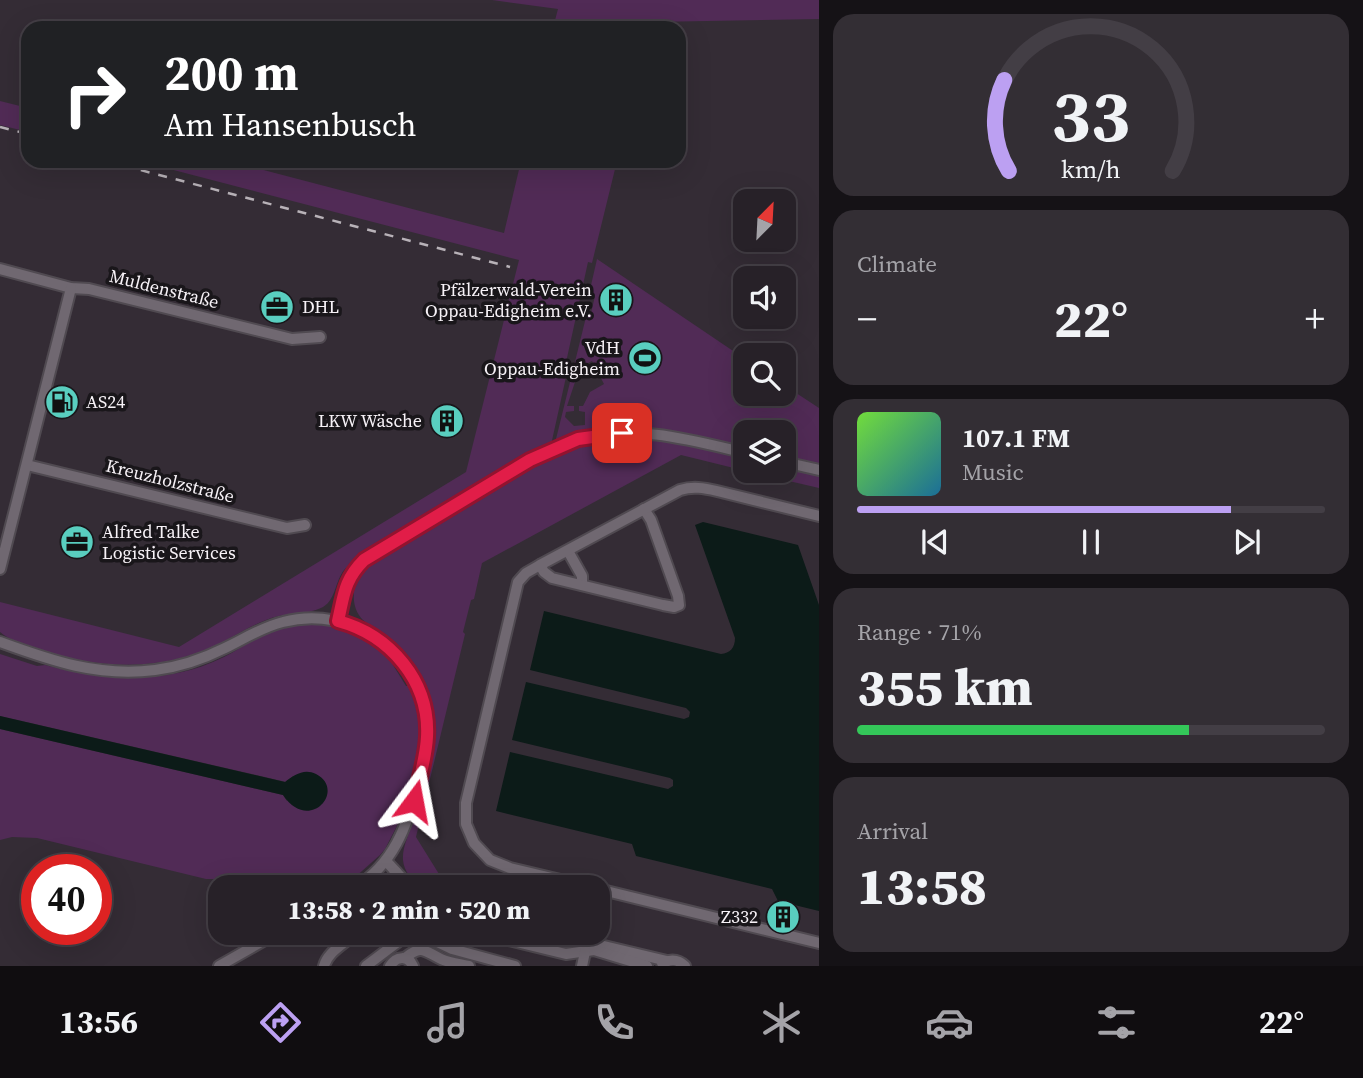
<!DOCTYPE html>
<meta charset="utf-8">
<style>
:root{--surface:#272128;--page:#332e34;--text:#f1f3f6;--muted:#a4a3a8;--line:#433e45;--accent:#bca0f2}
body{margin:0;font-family:"Source Serif 4",serif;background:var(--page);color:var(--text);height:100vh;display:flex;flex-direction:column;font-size:26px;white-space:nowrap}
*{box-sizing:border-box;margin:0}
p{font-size:23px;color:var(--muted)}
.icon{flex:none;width:38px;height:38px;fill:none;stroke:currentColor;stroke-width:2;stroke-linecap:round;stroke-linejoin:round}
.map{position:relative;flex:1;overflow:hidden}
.details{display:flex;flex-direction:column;gap:14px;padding:14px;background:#151216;width:544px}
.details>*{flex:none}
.guide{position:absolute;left:21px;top:21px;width:665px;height:147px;border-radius:21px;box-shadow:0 7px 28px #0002,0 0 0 2px var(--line);background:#202124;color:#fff;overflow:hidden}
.needle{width:46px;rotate:24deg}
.tools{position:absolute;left:733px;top:189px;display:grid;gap:14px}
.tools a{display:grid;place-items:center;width:63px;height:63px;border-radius:14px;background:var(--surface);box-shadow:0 7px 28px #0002,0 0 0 2px var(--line);font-size:35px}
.speed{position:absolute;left:21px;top:854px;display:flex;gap:14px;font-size:35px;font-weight:700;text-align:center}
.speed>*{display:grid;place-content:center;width:91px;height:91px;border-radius:50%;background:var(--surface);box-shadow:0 7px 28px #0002,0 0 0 2px var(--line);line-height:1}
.speed .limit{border:10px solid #d22;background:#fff;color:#111}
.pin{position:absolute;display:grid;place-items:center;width:60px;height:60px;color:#fff;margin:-30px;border-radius:14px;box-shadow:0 4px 10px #0006}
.me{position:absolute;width:77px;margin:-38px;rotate:13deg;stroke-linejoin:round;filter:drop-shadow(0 0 5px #0008)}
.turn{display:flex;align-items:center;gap:24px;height:147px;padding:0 28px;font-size:32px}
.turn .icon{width:91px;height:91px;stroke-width:2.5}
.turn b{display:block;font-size:49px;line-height:60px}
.big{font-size:52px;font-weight:800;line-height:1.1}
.details .card{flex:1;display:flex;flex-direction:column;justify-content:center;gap:10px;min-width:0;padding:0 24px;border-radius:21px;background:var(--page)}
.details .dial{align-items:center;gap:0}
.dial svg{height:182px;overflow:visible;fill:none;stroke:var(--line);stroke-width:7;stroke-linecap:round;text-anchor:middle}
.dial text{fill:var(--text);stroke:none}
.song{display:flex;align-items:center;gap:21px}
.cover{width:84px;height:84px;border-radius:10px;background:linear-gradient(135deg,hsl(100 70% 55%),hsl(200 70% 35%))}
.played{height:7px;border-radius:4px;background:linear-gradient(90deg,var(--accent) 80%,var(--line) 80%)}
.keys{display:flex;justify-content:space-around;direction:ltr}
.heat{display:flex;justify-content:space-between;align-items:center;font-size:38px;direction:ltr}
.charge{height:10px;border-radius:5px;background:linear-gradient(90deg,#34c759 71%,var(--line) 0)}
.trip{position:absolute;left:208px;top:875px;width:402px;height:70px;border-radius:21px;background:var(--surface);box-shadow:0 7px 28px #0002,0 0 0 2px var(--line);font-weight:800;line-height:70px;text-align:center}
.dock{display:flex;height:112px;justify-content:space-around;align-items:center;background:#100d10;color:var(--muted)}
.dock .icon{width:49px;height:49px}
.dock .selected{color:var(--accent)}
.dock b{font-size:32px;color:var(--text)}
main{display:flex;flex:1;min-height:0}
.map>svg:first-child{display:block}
.green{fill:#512b56;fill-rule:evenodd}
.water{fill:#0c1b18}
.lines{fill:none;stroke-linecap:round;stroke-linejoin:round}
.minor-casing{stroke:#504a51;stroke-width:14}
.minor{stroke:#706871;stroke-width:10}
.rail{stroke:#b8b2b8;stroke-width:2.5;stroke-dasharray:9 9;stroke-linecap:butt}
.route-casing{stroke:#92132f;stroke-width:18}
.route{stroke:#e11d48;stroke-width:12}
.labels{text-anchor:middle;stroke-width:7;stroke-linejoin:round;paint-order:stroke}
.street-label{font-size:18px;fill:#f7f2f7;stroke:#19161a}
.poi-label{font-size:18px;fill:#f7f2f7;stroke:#19161a;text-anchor:end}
</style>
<main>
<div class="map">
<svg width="819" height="966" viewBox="0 0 819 966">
<rect width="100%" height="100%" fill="#342c35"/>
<g class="green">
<polygon points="492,0 819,0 819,19 651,22 649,28 553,28 558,9"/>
<polygon points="0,101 28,108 28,132 0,125"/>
<path d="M139 161H229L504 233 521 161H617L592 263 588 262 565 367 568 368 551 445 556 439 586 317H590L595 296 589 294 597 259 745 359 746 394H784V385L819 408V488L746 471H784V432H746V471L681 455 482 563 474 599 471 600 463 632 465 634 416 837 447 887H419C412 879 404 872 403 860 402 846 410 833 414 819 419 806 422 792 425 778 435 738 435 711 418 673L419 672C411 659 402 649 390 640 381 633 371 628 363 620 348 605 353 580 365 565L468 501C489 497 506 483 524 471L520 463C477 486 437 511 396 536 382 545 360 556 347 567 335 577 337 599 323 607 306 616 284 612 266 620 243 629 223 644 200 652 145 672 87 667 34 647 22 643 9 640 0 632V602L179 647 466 472 519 260ZM592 361 604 384 590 392 583 406H579V411L585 412V425L574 426 565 417 566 412 574 411V406H567L580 367Z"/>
<path d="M308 624C343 624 371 637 394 663L393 665 406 686H409L417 707 420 732 416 763 400 820 385 849 380 855 353 879 338 887H272L240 879H206L37 838 12 837 0 840V729L283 795 287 801 293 776 286 782 0 716V654L37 666 45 665C104 681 168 685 224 657 238 650 251 640 266 634 279 628 293 625 308 624Z"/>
</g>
<g class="water">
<path d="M703 522 798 545 819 605V911L778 901 772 889 636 856 632 844 496 811 510 752 668 789 673 786V780L670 778 512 740 526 682 684 719 689 717 690 712 686 708 530 670 544 611 721 654C730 653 735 648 735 638L695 525Z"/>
<path d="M0 716 285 782C294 775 304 768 316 774 347 790 309 834 283 795L0 729Z"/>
</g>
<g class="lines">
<g class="minor-casing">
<g id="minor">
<polyline points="0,269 71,288 89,289 292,339 320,337"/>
<polyline points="784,462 819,470"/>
<polyline points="27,465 287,528 305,525"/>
<polyline points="568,551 582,576 582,585"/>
<polyline points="540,565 544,572 552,578 663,605 674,607 679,605 678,596 651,520 644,509"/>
<polyline points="0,569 71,288"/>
<path d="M338 621C344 595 344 579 364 560L530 460C546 452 563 443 580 439 636 424 691 440 746 453"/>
<path d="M0 642C52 661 98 677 155 670 179 667 203 659 225 648 244 639 262 627 283 622 351 604 421 653 427 724 428 745 422 766 417 786 407 827 393 864 356 887"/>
<polyline points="386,861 410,887"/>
<polyline points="386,887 396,872"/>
<path d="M590 887 510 868 490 860 474 843 466 824V803L518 582 526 573 540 565 680 490C693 486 704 488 717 491L819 516"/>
<polyline points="598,889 819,943"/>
<polyline points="480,933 566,954 594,950 604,946 667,961"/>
<polyline points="594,950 647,966"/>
<path d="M405 958C422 944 424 951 441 959 449 963 460 964 469 966"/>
<path d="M662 963C671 959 678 959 685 966"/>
<polyline points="219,966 277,933"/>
<path d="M324 966C328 951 345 944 355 933"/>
<polyline points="366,966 407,935 429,938 452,949 515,966"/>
<path d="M390 966C396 956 408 955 413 966"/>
<polyline points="582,966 585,952"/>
</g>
</g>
<use href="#minor" class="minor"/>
<g class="rail">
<polyline points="0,127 28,134"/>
<polyline points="106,161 510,267"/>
</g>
</g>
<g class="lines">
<g class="route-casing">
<path id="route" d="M414 801C419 780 426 758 427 737 430 681 390 635 338 621 344 595 344 580 364 560L530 460 578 439 622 433"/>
</g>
<use href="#route" class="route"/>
</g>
<defs>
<g id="building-disc" transform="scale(1.75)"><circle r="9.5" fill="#59cebf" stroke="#19161a"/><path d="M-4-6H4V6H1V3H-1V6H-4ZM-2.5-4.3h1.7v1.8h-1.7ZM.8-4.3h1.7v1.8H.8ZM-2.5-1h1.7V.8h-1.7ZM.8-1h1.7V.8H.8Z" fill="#111"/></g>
<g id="office-disc" transform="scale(1.75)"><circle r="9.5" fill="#59cebf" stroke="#19161a"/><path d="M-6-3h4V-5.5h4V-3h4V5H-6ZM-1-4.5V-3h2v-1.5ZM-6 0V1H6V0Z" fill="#111"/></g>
<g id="stadium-disc" transform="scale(1.75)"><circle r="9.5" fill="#59cebf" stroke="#19161a"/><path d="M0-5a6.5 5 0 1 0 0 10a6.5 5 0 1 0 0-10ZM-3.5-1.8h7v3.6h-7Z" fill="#111"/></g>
<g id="fuel-disc" transform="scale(1.75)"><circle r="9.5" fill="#59cebf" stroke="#19161a"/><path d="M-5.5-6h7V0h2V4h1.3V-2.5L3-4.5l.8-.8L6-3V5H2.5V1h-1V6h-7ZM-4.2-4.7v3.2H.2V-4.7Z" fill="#111"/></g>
</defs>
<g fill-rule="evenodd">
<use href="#building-disc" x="616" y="300"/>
<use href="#office-disc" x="277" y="307"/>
<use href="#stadium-disc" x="645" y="358"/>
<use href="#fuel-disc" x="62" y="402"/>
<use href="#building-disc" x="447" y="421"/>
<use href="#office-disc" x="77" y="542"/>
<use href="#building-disc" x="783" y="917"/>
</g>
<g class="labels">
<g class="street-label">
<text transform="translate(164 289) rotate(14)" y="6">Muldenstraße</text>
<text transform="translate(170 481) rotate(14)" y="6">Kreuzholzstraße</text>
</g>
<g class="poi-label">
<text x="592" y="296">Pfälzerwald-Verein<tspan x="592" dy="21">Oppau-Edigheim e.V.</tspan></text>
<text x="302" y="313" text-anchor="start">DHL</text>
<text x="620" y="354">VdH<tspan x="620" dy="21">Oppau-Edigheim</tspan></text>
<text x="86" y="408" text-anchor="start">AS24</text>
<text x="422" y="427">LKW Wäsche</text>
<text x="102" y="538" text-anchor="start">Alfred Talke<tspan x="102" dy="21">Logistic Services</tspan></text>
<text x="758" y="923">Z332</text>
</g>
</g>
</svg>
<div class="tools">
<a><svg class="needle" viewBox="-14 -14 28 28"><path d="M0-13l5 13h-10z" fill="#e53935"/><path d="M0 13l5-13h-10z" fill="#a4a3a8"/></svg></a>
<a><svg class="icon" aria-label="sound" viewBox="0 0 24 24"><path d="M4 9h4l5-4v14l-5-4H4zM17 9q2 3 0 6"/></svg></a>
<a><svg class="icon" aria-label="search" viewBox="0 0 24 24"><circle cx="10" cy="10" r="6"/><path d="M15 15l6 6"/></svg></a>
<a><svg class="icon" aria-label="layers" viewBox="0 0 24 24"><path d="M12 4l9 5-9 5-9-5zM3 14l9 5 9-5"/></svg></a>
</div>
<div class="speed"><div class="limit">40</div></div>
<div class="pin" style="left:622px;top:433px;background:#d93025"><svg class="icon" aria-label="arrive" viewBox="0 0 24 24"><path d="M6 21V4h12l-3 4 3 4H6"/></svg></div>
<svg class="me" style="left:414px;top:801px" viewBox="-20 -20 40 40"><path d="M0-17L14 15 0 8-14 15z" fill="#e11d48" stroke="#fff" stroke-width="4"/></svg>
<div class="trip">13:58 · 2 min · 520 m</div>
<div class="guide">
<div class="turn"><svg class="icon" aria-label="right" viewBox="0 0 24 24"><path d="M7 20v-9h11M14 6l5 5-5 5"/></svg><div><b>200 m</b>Am Hansenbusch</div></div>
</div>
</div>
<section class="details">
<div class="card dial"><svg viewBox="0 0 100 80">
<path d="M14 69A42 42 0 1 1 86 69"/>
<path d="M14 69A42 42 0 0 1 12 29" stroke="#bca0f2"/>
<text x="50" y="56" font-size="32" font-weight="700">33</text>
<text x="50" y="72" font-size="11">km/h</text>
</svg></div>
<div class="card"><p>Climate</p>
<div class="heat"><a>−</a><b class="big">22°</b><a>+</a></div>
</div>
<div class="card">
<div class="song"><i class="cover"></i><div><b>107.1 FM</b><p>Music</p></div></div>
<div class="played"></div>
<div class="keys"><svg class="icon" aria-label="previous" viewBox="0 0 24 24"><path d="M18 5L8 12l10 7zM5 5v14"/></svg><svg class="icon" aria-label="pause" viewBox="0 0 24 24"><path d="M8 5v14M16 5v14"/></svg><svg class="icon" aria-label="next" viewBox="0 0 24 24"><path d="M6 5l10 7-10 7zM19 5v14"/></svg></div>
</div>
<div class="card"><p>Range · 71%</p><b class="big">355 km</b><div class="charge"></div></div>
<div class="card"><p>Arrival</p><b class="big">13:58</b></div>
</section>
</main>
<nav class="dock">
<b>13:56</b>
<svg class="icon selected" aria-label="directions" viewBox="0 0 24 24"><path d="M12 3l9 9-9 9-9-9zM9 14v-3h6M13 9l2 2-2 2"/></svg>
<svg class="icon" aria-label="music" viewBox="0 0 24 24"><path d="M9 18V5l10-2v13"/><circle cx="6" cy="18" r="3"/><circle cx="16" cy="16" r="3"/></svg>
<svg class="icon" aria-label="phone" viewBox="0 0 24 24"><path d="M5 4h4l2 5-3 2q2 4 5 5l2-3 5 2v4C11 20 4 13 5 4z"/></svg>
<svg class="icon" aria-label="climate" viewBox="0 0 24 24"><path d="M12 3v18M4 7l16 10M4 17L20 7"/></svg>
<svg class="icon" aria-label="car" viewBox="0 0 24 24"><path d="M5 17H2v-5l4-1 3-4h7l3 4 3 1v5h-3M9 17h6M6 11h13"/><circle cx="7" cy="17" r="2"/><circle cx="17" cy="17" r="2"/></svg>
<svg class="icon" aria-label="filters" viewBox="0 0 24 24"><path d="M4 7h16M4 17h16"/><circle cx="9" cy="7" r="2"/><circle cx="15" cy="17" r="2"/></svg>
<b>22°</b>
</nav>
